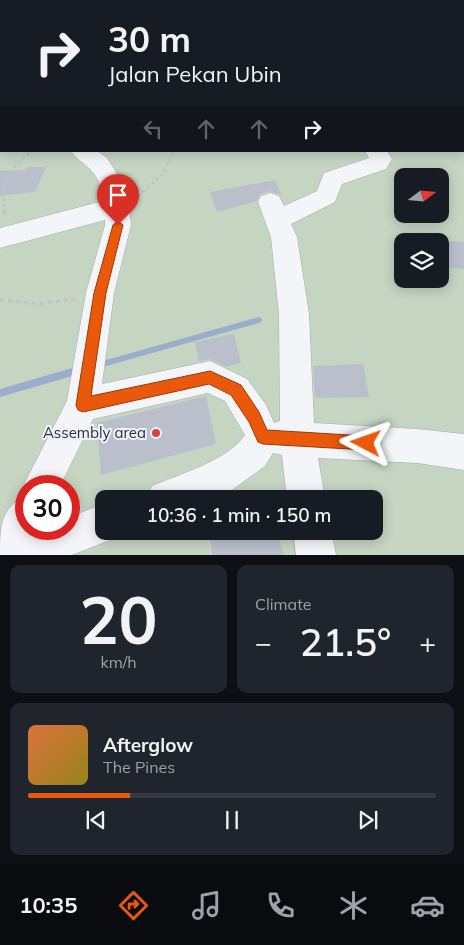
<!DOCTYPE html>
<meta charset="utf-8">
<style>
:root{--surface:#171b24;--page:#20242c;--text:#f1f3f6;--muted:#9ea1a6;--line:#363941;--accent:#ea580c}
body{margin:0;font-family:Mulish,sans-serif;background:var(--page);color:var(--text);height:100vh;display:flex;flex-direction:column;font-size:19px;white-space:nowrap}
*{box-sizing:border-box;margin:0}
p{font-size:16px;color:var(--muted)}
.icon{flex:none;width:28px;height:28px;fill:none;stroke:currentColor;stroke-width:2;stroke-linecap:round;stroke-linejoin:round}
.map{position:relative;height:555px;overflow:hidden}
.drawer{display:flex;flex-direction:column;gap:10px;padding:10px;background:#0d0f14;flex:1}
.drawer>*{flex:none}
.guide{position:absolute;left:0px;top:0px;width:465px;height:152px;box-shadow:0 2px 12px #0003;background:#171b24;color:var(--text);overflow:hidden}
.needle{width:32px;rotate:74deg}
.fabs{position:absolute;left:394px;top:168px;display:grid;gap:10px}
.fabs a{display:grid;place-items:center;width:55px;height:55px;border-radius:10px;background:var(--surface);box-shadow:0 2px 12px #0003;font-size:25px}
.speed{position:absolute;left:15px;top:475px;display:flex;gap:10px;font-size:25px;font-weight:700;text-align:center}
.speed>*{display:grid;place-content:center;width:65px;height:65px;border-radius:50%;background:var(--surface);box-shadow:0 2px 12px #0003;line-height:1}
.speed .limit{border:8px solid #d22;background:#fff;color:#111}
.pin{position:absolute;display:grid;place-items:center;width:42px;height:42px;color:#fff;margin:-51px -21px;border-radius:50% 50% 50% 0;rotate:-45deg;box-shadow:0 0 5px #0007}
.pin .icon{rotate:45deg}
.me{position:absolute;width:55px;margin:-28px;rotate:274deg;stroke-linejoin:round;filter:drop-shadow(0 0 4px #0008)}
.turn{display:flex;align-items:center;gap:18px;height:105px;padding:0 25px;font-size:22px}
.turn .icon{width:65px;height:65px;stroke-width:2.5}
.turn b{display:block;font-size:35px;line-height:42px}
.lanes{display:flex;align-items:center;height:48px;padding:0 25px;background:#0003;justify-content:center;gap:25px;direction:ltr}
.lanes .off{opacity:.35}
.big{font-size:38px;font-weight:600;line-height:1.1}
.drawer .tile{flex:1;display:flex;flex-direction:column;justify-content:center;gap:8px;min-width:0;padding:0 18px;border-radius:10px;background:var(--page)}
.drawer .dial{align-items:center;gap:0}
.dial b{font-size:65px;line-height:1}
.song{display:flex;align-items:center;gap:15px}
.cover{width:60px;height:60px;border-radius:8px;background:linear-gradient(135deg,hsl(20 70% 55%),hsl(50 70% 35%))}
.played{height:5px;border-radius:2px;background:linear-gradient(90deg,var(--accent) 25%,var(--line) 25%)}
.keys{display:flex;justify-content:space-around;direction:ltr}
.heat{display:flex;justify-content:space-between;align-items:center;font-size:28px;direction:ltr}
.drawer .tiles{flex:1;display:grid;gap:10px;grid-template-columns:1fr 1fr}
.tile:last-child{grid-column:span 2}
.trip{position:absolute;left:95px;top:490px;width:288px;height:50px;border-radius:10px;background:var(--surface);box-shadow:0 2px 12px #0003;font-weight:600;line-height:50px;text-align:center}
.dock{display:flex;height:80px;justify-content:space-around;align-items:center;background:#090b0e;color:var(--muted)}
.dock .icon{width:35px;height:35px}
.dock .current{color:var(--accent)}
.dock b{font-size:22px;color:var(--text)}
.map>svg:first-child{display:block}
.green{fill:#c5d5c2;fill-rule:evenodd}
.water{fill:#9badcc}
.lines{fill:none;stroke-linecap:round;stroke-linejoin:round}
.stream{fill:#9badcc;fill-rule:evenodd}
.building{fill:#bbbfcb}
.minor-casing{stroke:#a6aab5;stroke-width:1}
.path-far1{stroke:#bfc2ca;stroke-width:2.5;stroke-dasharray:3 3;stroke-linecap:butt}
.path{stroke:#bfc2ca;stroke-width:3;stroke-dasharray:4 4;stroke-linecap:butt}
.minor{fill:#f4f5f9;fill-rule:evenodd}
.route{fill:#ea580c;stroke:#983908}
.poi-dot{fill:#d54147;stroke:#f1f3f8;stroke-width:2}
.labels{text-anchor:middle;stroke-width:4;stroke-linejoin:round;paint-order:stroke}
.near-poi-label{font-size:15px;fill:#282f43;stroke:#f1f3f8;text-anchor:end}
</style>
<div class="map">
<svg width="464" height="555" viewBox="0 0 464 555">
<rect width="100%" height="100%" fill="#e1e4eb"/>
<path class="green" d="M0 46 1 151H464V102V555H0ZM402 176H440V214H402ZM402 241H440V279H402ZM26 486H69V529H26ZM104 499H374V531H104Z"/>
<g class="water">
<polygon points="0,0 145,0 1,1 1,47"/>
<polygon points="269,0 464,0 464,102 464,1 268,1"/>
</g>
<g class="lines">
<g class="stream">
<polygon points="259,317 261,318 262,320 261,322 259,323 99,368 96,367 95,365 96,363 99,362"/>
<polygon points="79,366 82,368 83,370 82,372 79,374 0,397 0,389"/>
</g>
</g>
<g class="building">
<polygon points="27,167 46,167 35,192 0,196 0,171 25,170"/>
<polygon points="275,180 282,195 269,191 260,194 257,201 217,212 210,192"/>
<polygon points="440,240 464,242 464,269 440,267"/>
<polygon points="234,334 241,363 226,367 211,359 199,361 195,342"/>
<polygon points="363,364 369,397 315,398 313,366"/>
<polygon points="206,396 216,444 101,475 97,423"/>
<polygon points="208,531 277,531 284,555 213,555"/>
</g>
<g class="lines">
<g class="minor-casing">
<g id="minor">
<rect x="0" y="99" width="1" height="12"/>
<path d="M71 151H97L107 158 125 186 129 207 131 225 114 293 102 384 210 361 247 379 266 405 274 423 280 421 279 314 271 237 258 202 261 196 270 193 279 196 284 206 317 191 324 173 369 158 365 151H387L392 159 386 169 342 184 335 202 291 224 297 237 309 314 314 423 417 429 464 434V470L417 463 318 458 325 499H287L282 455 273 453 265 466 229 492 212 499H146L152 486C178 475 229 460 245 435L225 401 208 393 93 419 60 486H26V495L23 486 67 401 86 293 105 225V220L0 248V228L103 201C102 189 99 177 89 168 83 162 76 159 71 151Z"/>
<path d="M26 496V529H69V517L104 504V531H120L118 537 72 555H0C0 529 0 507 26 496Z"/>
<polygon points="293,531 331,531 336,555 296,555"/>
</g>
</g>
<g class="path-far1">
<polyline points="138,196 163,174 174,151"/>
<path d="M5 213C1 179 6 172 32 151"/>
</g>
<g class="path">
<polyline points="4,211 5,216"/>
<polyline points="0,300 38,304 75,299"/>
</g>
<use href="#minor" class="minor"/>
</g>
<polygon class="route" points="118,221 123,225 106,293 91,396 210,371 241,385 259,412 267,430 366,436 371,438 373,443 371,448 366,450 263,444 258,442 249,422 231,395 209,384 83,412 78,410 76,405 94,293 113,225"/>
<circle class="poi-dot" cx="156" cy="433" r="5"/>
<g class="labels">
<g class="near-poi-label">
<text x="146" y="438">Assembly area</text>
</g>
</g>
</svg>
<div class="fabs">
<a><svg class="needle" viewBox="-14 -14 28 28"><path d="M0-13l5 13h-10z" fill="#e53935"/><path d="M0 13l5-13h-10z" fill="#9ea1a6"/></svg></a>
<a><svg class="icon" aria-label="layers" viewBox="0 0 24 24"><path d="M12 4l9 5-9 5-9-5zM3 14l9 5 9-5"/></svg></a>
</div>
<div class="speed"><div class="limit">30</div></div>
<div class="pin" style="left:118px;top:225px;background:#d93025"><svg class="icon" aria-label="arrive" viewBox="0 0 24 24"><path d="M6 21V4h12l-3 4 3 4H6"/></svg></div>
<svg class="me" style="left:366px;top:443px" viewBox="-20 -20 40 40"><path d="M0-17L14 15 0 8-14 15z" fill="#ea580c" stroke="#fff" stroke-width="4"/></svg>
<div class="trip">10:36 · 1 min · 150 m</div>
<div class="guide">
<div class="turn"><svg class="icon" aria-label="right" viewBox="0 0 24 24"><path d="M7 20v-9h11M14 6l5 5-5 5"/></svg><div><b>30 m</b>Jalan Pekan Ubin</div></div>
<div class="lanes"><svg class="icon off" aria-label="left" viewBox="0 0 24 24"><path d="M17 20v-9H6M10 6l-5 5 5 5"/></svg><svg class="icon off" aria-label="ahead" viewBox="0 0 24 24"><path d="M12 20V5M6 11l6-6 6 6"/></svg><svg class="icon off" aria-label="ahead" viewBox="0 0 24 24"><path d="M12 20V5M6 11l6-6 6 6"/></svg><svg class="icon" aria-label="right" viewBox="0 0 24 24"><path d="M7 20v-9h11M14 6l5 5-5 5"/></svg></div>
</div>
</div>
<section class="drawer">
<div class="tiles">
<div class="tile dial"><b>20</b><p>km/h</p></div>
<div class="tile"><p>Climate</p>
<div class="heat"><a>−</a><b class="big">21.5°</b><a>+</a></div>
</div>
<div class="tile">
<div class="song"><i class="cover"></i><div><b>Afterglow</b><p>The Pines</p></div></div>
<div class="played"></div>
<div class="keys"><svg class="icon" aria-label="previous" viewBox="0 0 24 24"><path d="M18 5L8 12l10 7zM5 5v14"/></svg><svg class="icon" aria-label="pause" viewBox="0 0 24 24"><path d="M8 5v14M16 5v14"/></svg><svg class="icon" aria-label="next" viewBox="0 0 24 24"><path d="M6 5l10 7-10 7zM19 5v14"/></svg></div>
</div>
</div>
</section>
<nav class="dock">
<b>10:35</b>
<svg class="icon current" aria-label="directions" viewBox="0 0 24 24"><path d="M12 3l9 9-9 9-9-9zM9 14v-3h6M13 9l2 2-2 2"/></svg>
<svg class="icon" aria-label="music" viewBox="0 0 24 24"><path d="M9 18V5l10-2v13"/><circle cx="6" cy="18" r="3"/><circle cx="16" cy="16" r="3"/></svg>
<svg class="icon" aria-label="phone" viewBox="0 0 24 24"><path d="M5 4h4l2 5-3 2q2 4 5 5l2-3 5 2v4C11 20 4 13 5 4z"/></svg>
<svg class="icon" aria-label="climate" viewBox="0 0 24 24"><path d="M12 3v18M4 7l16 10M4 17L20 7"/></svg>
<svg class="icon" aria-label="car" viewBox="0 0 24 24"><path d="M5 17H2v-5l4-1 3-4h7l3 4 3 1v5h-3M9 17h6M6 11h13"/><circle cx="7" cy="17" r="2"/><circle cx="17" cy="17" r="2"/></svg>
</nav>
